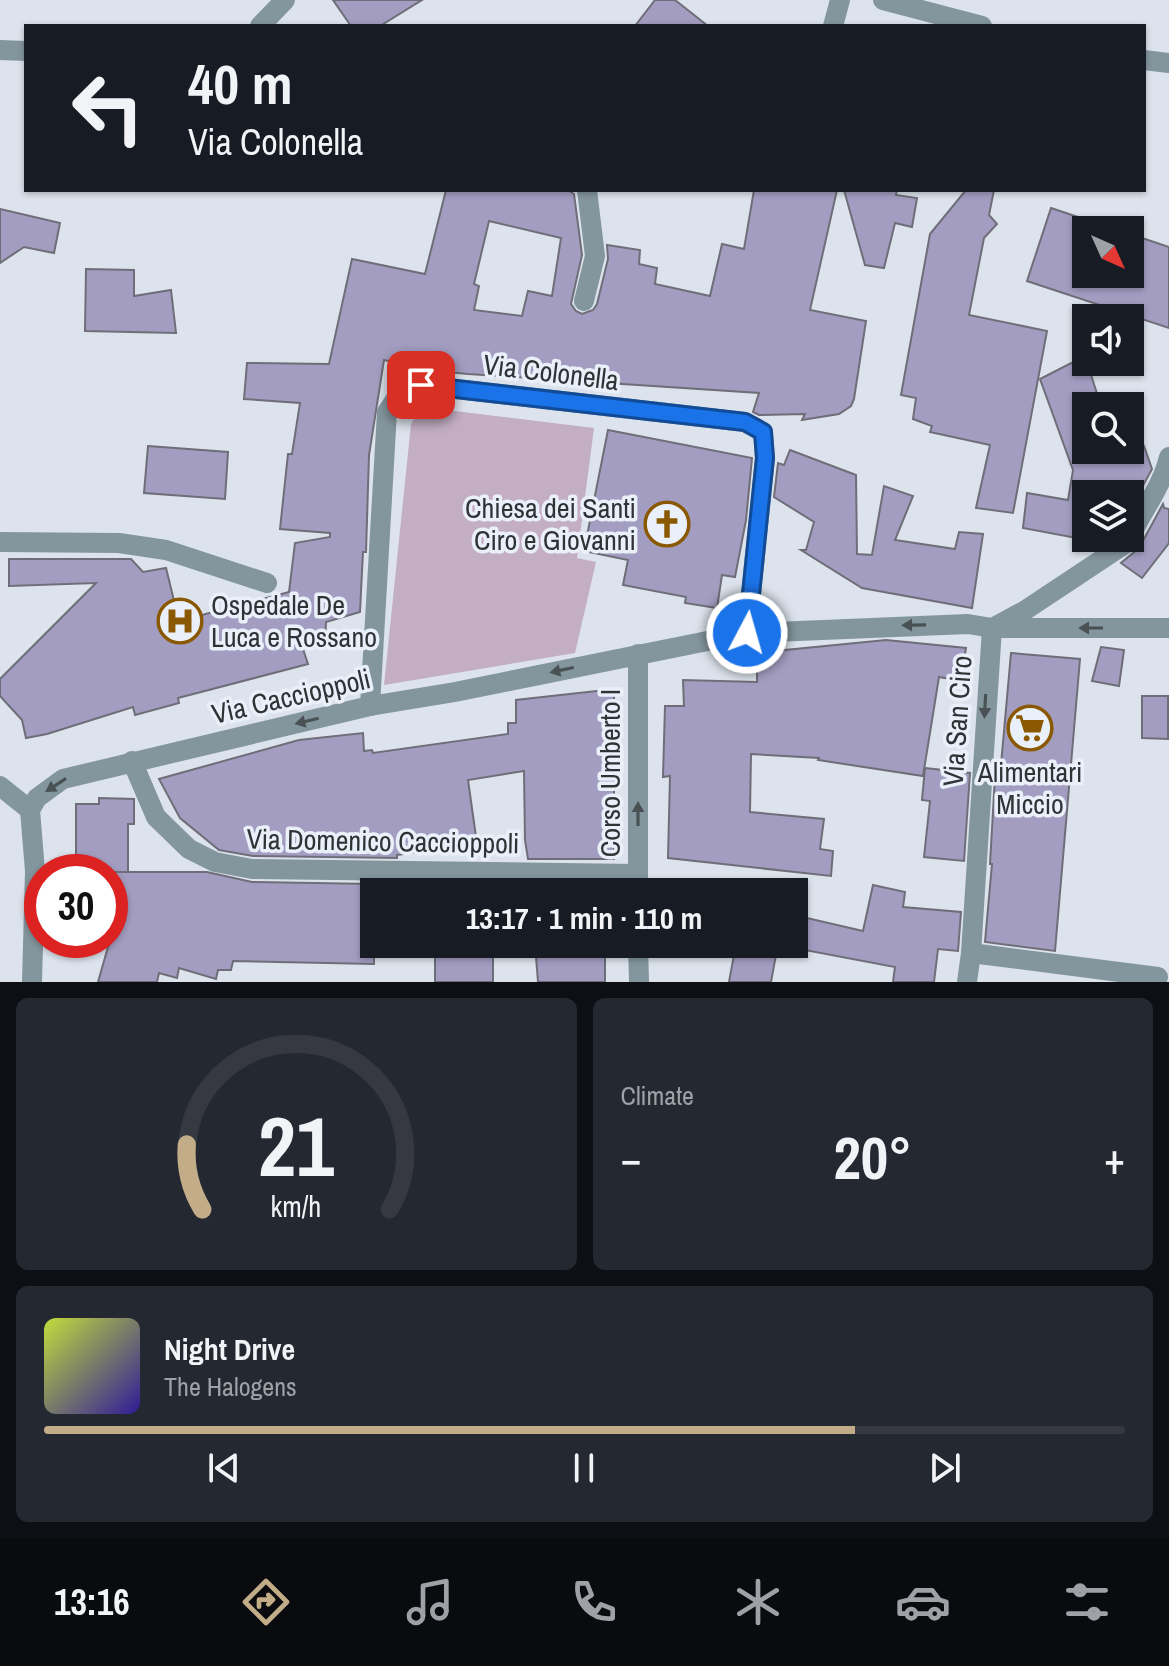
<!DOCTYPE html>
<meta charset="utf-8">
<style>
:root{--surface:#171b24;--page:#242831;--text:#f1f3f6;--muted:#9ea1a6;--line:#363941;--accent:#c3ad88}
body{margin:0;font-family:"Archivo Narrow",sans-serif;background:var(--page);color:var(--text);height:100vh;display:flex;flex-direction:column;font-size:30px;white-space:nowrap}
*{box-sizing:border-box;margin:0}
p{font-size:26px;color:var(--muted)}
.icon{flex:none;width:44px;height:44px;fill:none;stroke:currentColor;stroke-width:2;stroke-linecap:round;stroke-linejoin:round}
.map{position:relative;height:982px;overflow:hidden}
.side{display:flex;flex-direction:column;gap:16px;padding:16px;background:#0d0f14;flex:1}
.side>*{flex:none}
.banner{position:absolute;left:24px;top:24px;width:1122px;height:168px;border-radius:0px;box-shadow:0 2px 6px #0004;background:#171b24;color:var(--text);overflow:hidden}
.needle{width:52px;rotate:135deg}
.tools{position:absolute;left:1072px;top:216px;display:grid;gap:16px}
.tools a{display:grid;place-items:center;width:72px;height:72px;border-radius:0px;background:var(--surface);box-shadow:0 2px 6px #0004;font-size:40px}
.speed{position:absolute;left:24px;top:854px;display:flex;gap:16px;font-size:40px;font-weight:700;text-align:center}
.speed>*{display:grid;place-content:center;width:104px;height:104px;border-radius:50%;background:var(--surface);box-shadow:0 2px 6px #0004;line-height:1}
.speed .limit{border:12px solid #d22;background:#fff;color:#111}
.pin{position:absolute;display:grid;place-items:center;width:68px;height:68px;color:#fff;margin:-34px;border-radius:16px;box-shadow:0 4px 12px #0006}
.me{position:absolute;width:88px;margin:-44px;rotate:6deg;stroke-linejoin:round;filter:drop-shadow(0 0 6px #0008)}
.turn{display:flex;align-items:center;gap:28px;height:168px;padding:0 32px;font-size:36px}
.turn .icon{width:104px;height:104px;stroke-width:2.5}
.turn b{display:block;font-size:56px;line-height:68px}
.big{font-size:60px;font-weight:700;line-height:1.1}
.side .card{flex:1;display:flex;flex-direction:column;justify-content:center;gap:12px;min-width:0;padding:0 28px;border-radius:12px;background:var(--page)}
.side .dial{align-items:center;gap:0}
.dial svg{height:208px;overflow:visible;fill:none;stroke:var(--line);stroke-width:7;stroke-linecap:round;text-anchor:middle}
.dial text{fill:var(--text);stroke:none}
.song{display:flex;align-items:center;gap:24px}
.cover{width:96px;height:96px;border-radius:12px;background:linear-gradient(135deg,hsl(70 70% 55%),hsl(250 70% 35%))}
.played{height:8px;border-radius:4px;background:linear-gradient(90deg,var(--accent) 75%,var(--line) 75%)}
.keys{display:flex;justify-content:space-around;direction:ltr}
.heat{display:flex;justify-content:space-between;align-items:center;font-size:44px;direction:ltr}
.side .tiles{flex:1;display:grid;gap:16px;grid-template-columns:1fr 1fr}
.card:last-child{grid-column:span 2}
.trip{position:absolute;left:360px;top:878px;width:448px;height:80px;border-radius:0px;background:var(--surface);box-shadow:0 2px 6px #0004;font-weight:700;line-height:80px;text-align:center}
.dock{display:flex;height:128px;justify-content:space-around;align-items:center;background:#090b0e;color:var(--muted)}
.dock .icon{width:56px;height:56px}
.dock .current{color:var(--accent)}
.dock b{font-size:36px;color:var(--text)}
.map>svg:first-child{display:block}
.green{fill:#c4aec3}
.building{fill:#a39ec1;stroke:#6f6e78;stroke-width:2;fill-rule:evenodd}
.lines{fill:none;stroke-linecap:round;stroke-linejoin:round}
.minor{stroke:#84969d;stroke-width:20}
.oneway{fill:#495155}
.route-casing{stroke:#114b97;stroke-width:20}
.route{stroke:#1a73e8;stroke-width:14}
.labels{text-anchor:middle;stroke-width:7;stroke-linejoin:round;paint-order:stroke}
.street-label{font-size:28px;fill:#303336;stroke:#eaf0fa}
.poi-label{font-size:28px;fill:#303336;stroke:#eaf0fa;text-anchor:end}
</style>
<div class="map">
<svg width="1169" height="982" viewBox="0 0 1169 982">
<rect width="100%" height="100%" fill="#dce3ec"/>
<polygon class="green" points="422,407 594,428 577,558 596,562 575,653 384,685 411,424"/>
<g class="building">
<polygon points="333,0 422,0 380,26 351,26"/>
<polygon points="655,0 675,0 708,26 635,26"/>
<path d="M446 190H568L574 194 582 255 571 304 576 311 582 314 593 310 597 304 608 259 607 245 640 250 639 264 657 268 655 284 710 296 722 244 744 249 754 190H837L810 310 866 321 854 399 851 406 839 414 802 420 805 414 759 415 753 412 759 393 468 374 425 370 384 360 369 455 366 552H363L360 612 326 622 325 644 303 649 308 664 178 698 179 703 135 715 133 707 47 734 26 738 22 720 0 696V679L96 583 9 586V559H131L143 572 166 568 179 621 289 592 295 543 330 537V533L280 529 288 454H292L300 403 244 399 247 363 329 364 352 259 425 274ZM489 221 561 238 552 296 528 291 522 316 474 310 479 286 474 284Z"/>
<polygon points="844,190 897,190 896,195 917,198 912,227 895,223 884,268 865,265"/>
<polygon points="966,190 994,190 989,215 997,224 984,238 969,315 1047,331 1013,513 976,508 990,445 930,432 932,426 913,419 916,398 901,395 930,234"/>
<polygon points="1051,208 1117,230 1086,230 1086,274 1130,274 1130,234 1169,247 1169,328 1027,281"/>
<polygon points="0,209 60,223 54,253 24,247 0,263"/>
<polygon points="86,269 134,270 134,296 171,290 176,333 85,331"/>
<polygon points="1085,356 1101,406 1086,406 1086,450 1114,450 1116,456 1144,446 1152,469 1130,510 1130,494 1086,494 1086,538 1111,538 1103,543 1023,528 1027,493 1068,500 1073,470 1040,379"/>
<polygon points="608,430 752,458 746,520 735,577 722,575 717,608 685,603 686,597 623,585 628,560 584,551"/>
<polygon points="148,446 228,452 225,499 144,493"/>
<polygon points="790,450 856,475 857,554 872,555 884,486 913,496 895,540 955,549 959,532 983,534 972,608 862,588 801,550 806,550 814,522 774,497 778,463 784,465"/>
<polygon points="1163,504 1164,508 1169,509 1169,543 1142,578 1121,563 1139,548"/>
<polygon points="886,640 966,648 961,681 939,677 923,776 818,760 819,758 751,754 750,812 824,819 820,849 833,851 831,876 668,858 670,776 663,777 665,706 684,706 683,680 757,682 757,661 764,661 765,652"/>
<polygon points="1101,647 1124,650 1119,686 1092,681"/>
<polygon points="1011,653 1080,659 1055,951 985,942 992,864 990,864 995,776 1000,776"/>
<polygon points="614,689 614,859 528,859 525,840 524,771 468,780 477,844 397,855 397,858 253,856 219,850 180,818 159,779 299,740 363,733 364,751 372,750 373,753 508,734 508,723 516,723 516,700"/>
<polygon points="1142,696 1168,696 1168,739 1142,738"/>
<polygon points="925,768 970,773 964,861 924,857 930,801 922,800"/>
<polygon points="99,798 134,799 134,824 128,824 128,872 76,872 76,804 99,804"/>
<polygon points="110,872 207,872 252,882 374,884 374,964 233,961 231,970 218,970 216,979 179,968 177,978 159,973 157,982 98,982 110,940"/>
<polygon points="873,885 905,892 903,907 961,912 958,951 938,949 934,982 893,982 895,967 794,948 794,915 863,931"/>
<rect x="435" y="944" width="58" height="38"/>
<polygon points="535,944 605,944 605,982 538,982"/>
<polygon points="736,944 778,944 771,982 729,982"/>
</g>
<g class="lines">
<g class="minor">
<polyline points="883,0 982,26"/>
<polyline points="260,26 285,0"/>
<polyline points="833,26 840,0"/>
<polyline points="0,50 26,51"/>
<polyline points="1144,60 1169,63"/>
<polyline points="584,301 595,256 587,190"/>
<path d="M1130 537C1143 510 1162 486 1169 457"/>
<polyline points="0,542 119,543 166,550 267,583"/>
<polyline points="996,626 1024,611 1128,542 1130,538"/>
<polyline points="370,706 387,412 401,391 421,385 745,422 763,432 765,458 747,633"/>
<polyline points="132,761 156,817 189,849 215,862 252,869 637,874"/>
<polyline points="0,786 30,810"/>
<polyline points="638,892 638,654"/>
<polyline points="638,944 639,982"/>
<polyline points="971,953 1158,977"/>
<polyline points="32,982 35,871 30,810 37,798 63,779 370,706 455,692 747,633 968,624 992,628 1169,628"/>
<polyline points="967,982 971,953 992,628"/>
</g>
</g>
<defs><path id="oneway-solid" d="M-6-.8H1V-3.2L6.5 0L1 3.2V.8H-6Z" transform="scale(2)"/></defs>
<g class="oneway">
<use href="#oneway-solid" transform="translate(914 625) rotate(179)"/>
<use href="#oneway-solid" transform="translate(1091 628) rotate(-180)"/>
<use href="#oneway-solid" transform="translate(562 670) rotate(168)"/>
<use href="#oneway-solid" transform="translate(985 706) rotate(93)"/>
<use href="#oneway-solid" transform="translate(307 721) rotate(167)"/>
<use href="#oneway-solid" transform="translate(56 785) rotate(147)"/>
<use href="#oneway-solid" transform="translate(638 814) rotate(-90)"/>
</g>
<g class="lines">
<g class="route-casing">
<polyline id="route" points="421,385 745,422 763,432 765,458 747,633"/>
</g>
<use href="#route" class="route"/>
</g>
<defs>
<g id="church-ring" transform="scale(2.3)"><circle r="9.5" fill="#eaf0fa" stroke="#8b5802" stroke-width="1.5"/><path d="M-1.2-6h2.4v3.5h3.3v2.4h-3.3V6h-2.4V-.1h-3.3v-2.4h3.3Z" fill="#8b5802"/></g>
<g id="hospital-ring" transform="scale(2.3)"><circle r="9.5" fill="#eaf0fa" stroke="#8b5802" stroke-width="1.5"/><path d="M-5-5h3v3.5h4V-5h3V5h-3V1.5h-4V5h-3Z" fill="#8b5802"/></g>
<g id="supermarket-ring" transform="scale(2.3)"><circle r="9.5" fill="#eaf0fa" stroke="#8b5802" stroke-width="1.5"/><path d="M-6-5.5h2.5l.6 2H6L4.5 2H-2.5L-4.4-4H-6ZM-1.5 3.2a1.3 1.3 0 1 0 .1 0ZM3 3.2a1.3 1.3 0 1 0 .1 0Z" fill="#8b5802"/></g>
</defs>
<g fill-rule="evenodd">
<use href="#church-ring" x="667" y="524"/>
<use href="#hospital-ring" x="180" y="621"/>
<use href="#supermarket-ring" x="1030" y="728"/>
</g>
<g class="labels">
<g class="street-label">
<text transform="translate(551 372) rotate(7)" y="10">Via Colonella</text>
<text transform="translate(291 696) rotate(-13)" y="10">Via Caccioppoli</text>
<text transform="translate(957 721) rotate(-86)" y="10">Via San Ciro</text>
<text transform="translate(610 773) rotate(-90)" y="10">Corso Umberto I</text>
<text transform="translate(383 841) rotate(1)" y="10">Via Domenico Caccioppoli</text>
</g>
<g class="poi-label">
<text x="636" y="518">Chiesa dei Santi<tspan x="636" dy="32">Ciro e Giovanni</tspan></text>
<text x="211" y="615" text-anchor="start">Ospedale De<tspan x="211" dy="32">Luca e Rossano</tspan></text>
<text x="1030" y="782" text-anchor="middle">Alimentari<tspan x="1030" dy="32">Miccio</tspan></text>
</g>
</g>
</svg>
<div class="tools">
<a><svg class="needle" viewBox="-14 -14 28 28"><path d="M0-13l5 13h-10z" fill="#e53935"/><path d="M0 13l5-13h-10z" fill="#9ea1a6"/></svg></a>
<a><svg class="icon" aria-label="sound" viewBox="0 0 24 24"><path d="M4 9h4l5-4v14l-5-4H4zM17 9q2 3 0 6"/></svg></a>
<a><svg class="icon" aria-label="search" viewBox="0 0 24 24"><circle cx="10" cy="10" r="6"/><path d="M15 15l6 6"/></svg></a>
<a><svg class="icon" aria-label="layers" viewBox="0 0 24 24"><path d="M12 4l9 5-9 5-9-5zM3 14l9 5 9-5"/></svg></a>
</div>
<div class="speed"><div class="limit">30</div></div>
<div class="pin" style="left:421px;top:385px;background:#d93025"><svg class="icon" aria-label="arrive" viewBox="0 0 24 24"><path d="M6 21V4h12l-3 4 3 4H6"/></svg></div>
<svg class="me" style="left:747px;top:633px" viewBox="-20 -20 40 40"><circle r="17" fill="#1a73e8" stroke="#fff" stroke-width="3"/><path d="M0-11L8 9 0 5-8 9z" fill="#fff"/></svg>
<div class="trip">13:17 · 1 min · 110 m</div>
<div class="banner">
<div class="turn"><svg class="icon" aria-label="left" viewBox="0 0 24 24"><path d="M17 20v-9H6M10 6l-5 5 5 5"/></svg><div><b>40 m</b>Via Colonella</div></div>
</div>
</div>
<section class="side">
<div class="tiles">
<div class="card dial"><svg viewBox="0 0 100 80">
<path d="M14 69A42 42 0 1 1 86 69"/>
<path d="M14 69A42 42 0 0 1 8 44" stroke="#c3ad88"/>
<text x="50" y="56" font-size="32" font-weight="700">21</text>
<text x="50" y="72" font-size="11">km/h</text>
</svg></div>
<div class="card"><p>Climate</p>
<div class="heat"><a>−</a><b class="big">20°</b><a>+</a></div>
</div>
<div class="card">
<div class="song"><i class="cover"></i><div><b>Night Drive</b><p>The Halogens</p></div></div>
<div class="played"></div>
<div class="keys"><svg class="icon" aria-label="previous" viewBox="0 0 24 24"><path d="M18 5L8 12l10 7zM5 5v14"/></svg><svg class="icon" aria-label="pause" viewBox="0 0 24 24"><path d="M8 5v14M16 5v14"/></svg><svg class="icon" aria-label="next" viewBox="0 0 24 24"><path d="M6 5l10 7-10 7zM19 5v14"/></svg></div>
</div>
</div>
</section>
<nav class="dock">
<b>13:16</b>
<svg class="icon current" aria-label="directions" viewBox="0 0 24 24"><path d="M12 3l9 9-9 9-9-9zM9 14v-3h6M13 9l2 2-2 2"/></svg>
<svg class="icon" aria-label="music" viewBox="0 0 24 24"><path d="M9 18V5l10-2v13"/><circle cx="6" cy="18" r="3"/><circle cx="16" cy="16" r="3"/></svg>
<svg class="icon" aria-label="phone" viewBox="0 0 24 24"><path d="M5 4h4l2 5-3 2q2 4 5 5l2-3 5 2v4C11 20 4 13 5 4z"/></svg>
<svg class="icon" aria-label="climate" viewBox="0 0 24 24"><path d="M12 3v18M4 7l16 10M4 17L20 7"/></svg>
<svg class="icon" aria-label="car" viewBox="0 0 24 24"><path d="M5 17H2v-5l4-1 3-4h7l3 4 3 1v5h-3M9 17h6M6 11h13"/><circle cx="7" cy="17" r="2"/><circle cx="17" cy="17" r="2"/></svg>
<svg class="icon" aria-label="filters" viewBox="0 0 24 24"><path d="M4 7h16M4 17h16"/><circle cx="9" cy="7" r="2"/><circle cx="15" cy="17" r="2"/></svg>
</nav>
